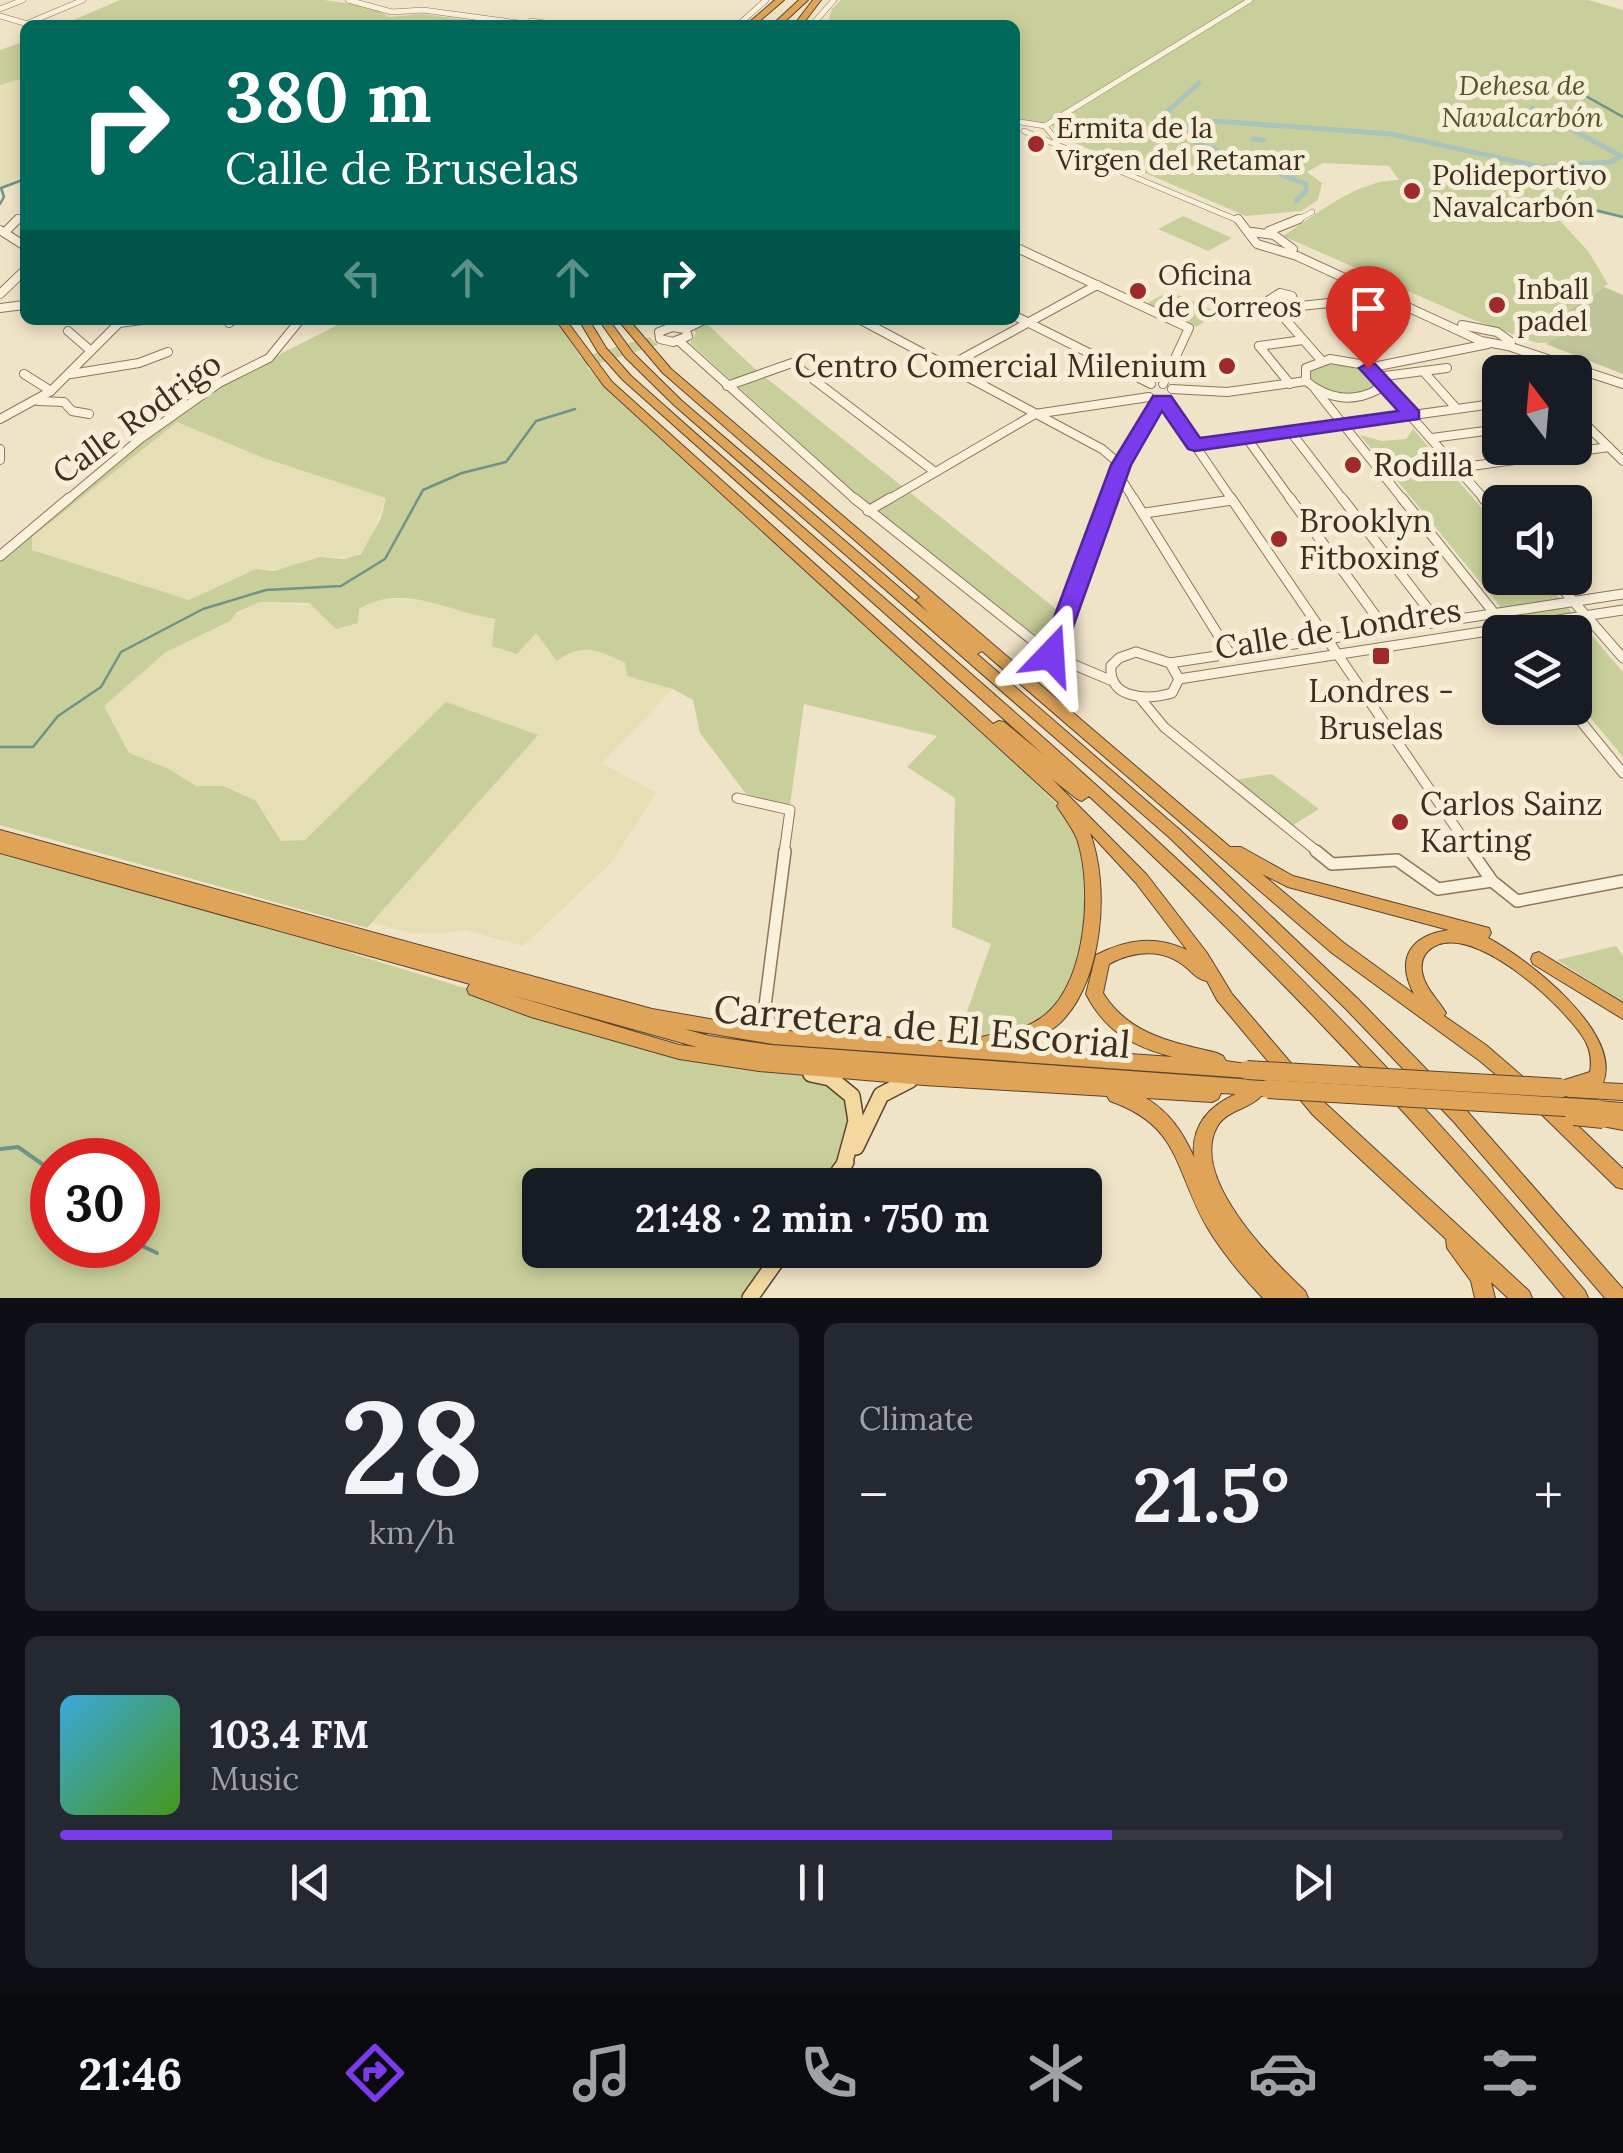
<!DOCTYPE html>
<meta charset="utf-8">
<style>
:root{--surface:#171b24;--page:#242831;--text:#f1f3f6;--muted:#9ea1a6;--line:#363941;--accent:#7c3aed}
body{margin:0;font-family:Lora,serif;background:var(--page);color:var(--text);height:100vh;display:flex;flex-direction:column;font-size:38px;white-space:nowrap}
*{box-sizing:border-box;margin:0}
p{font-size:32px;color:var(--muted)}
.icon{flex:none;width:55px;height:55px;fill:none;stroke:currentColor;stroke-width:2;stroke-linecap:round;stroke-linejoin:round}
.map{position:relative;height:1298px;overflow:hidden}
.drawer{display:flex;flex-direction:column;gap:25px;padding:25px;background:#0d0f14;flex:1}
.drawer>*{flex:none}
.guide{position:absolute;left:20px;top:20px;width:1000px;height:305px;border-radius:15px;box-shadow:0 5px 15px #0003;background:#00695c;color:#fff;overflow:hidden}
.needle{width:65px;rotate:344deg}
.tools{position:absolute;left:1482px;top:355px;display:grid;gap:20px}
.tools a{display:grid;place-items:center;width:110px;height:110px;border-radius:15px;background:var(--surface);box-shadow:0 5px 15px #0003;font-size:50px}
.speed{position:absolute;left:30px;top:1138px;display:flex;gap:20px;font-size:50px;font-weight:700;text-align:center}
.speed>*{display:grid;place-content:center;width:130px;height:130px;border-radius:50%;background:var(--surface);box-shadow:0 5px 15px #0003;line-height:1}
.speed .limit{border:15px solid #d22;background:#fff;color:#111}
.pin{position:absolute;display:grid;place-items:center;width:85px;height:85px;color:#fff;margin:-102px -42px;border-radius:50% 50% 50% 0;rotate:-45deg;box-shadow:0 0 10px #0007}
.pin .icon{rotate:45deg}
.me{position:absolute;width:110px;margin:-55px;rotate:20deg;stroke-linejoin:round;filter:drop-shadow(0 0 8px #0008)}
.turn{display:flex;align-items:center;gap:35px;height:210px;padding:0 40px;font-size:45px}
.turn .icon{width:130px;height:130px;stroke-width:2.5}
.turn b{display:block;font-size:70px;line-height:85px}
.lanes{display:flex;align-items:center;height:95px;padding:0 40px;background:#0003;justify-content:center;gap:50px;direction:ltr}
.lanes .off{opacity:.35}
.big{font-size:75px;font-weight:700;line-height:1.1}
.drawer .card{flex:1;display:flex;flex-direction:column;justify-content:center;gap:15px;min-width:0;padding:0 35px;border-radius:15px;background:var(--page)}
.drawer .dial{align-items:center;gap:0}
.dial b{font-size:130px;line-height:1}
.song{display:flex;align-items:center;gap:30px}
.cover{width:120px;height:120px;border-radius:15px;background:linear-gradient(135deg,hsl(200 70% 55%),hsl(100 70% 35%))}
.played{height:10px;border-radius:5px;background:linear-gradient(90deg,var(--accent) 70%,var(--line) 70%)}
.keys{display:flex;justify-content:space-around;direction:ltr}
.heat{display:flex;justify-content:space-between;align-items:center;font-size:55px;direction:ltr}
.drawer .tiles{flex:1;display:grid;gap:25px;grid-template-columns:1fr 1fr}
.card:last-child{grid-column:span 2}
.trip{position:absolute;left:522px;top:1168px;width:580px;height:100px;border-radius:15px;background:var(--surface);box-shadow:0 5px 15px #0003;font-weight:700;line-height:100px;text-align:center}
.tabs{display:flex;height:160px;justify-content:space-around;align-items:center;background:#090b0e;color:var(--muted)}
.tabs .icon{width:70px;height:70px}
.tabs .selected{color:var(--accent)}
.tabs b{font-size:45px;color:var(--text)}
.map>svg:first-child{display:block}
.farmland{fill:#e6deb5}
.green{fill:#c9cf9b;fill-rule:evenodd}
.cemetery{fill:#bfc49a}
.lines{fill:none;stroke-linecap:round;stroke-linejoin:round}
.stream-far1{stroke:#6f938a;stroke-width:2.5}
.stream{stroke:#6f938a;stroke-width:4}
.canal{stroke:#a9c4bc;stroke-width:5}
.minor-far3-casing{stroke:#8d765c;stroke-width:6}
.minor-far2-casing{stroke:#8d765c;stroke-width:10}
.minor-far1-casing{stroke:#8d765c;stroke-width:11}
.minor-casing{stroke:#8d765c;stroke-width:14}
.major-casing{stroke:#5b4430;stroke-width:18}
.highway-casing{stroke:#5b4430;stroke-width:2}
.minor-far3{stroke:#faf1dc;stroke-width:5}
.minor-far2{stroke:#faf1dc;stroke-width:8}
.minor-far1{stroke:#faf1dc;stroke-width:9}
.minor{stroke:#faf1dc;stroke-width:11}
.major{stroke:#f3d9a0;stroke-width:15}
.highway{fill:#e0a458;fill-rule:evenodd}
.highway-bridge-casing{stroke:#5b4430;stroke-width:20;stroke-linecap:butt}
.highway-bridge{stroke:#e0a458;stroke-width:18}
.route{fill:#7c3aed;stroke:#51269a;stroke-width:2.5}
.poi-dot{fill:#9e2a2b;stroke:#f7eed8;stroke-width:4}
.labels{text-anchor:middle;stroke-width:10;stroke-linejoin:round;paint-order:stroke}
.far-park-label{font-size:28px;font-style:italic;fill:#4d5a26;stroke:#f7eed8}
.far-poi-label{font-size:28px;fill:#3d2e20;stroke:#f7eed8;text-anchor:start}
.poi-label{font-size:32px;fill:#3d2e20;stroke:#f7eed8;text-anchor:start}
.street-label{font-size:32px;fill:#3d2e20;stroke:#f7eed8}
.near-street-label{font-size:38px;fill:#3d2e20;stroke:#f7eed8}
</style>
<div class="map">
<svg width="1623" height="1298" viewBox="0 0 1623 1298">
<rect width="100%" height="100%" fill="#f0e4c8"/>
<g class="farmland">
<polygon points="25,78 25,175 0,188 0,85"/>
<polygon points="177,422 264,458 386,497 368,547 353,557 320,557 284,569 256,569 189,600 32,550 32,536"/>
<polygon points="376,598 434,601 536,633 571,649 598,649 625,663 627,676 673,689 602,763 656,793 611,863 523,946 465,930 444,934 411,933 372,923 537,735 446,702 305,840 280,841 269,818 223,786 196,786 169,769 129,753 103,705 166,652 260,602 359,609"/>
</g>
<g class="green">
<polygon points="120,0 324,0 372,7 389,17 422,14 505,25 62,25"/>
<path d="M841 0H1588L1623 10V218L1579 210 1552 212 1588 251 1608 284 1564 313 1580 326 1555 342 1537 343 1474 320 1283 236C1318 214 1356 180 1399 180L1389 166 1323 163 1307 172 1322 183 1318 200 1301 211 1246 216 1061 137 1051 125 1015 119V25H827L832 9Z"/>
<polygon points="25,41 25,78 0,85 0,50"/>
<polygon points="1183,216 1232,238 1208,251 1158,229"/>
<polygon points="1169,291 1219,313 1196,327 1146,304"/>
<path d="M347 320H557L581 358 649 337 658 345 587 367 614 397 1019 768 1055 802 1088 848 1092 932 1073 997 1008 1040 952 1038 960 1031 991 944 952 927 955 798 907 767 937 736 804 704 790 805 746 794 700 733 693 700 673 689 627 676 625 663C599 650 581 642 557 661L536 633 517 654 492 646 495 619C451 612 401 582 359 609L358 623 336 629 309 603 260 602 237 612 230 621 166 652 104 706 129 753 169 769 196 786H223L256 801 281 841 305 840 446 702 538 735 367 928 0 825V558L129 451 222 384ZM177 422 264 458 386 498 381 518 361 554 344 559 320 557 274 571 256 569 189 600 32 550V537Z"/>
<polygon points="670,320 703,320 754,368 1061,613 1043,641 877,513 690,343 696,333 687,323"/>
<path d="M1329 361 1358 366 1375 380 1374 388C1350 400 1328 396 1308 379L1309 370Z"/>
<polygon points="1413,429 1500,529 1500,578 1542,578 1623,672 1623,757 1575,699 1575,632 1521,632 1360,435 1382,441 1406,439"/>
<polygon points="1272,774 1319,809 1292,826 1234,780"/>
<path d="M0 847 308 935 357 955 644 1043 821 1075 858 1112 830 1185H540V1250H784L750 1298H0ZM52 1160H138V1245H52Z"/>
<polygon points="1616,946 1623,956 1623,1002 1557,960"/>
</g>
<polygon class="cemetery" points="1604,287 1623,295 1623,374 1546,344 1579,327 1577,320 1563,314"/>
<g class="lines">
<g class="stream-far1">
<polyline points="1540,91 1584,95 1623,117"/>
<polyline points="1547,198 1623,217"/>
<polyline points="0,204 4,197 1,188 25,179"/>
<polyline points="0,747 33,747 58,716 101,687 121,652 203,609 266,590 341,586 385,559 423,490 462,473 506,462 536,421 575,409"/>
</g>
<g class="stream">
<polyline points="0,1149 18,1147 52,1171"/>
<polyline points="138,1244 157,1253"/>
</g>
<g class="canal">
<polyline points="1158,120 1199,83"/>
<polyline points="1253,139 1264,140"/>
<polyline points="1296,201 1306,191 1306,184 1195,142 1186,135 1190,126 1215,121 1391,134 1541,167 1611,162 1621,156 1532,108"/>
</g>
<g class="minor-far3-casing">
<g id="minor-far3">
<polyline points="348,0 392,12 423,10 533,25"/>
<polyline points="0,9 23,0"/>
<polyline points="0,16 31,25"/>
<polyline points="531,21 558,25"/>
<polyline points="26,24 83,0"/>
<polyline points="738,25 766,0"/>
<polyline points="812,25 834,0"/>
<polyline points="1015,121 1045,126 1054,137"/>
<polyline points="1045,126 1250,0"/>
<polyline points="1024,131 1242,222"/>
<polyline points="16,222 25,213"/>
<polyline points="1294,222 1312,212"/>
</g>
</g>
<g class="minor-far2-casing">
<g id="minor-far2">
<polyline points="1238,219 1257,244 1297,256 1481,341 1508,346 1623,384"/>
<polyline points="0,230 25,246"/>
<polyline points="6,231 18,219"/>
<polyline points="1269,231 1299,219"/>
<polyline points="1252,232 1274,235 1293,249"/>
<polyline points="1015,247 1189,328 1163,384"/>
<polygon points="1280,293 1292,296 1295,305 1278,306 1269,300"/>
<polyline points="0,294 25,270"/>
<polyline points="1272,304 1321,360"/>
<polyline points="1291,307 1386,297"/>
<polyline points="0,308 24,305"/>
<polyline points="1015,316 1151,384"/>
<polyline points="861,320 1102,449 1121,465"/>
<polyline points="119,323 142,320"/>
<polyline points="229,323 233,320"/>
<polyline points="1462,325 1497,332 1511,342"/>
<polygon points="672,327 685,329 688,336 673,342 660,339 659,332"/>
<polyline points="685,329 704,320"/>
<polyline points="68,331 91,351"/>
<polyline points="679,341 857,501"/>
<polyline points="1259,346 1290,384"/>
<polyline points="1259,346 1303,340"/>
<path d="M1330 359 1360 364 1378 379 1377 390C1352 403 1327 399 1306 381V368Z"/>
<polyline points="947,367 1097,285"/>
<polyline points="1368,368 1488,344"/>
<polyline points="1423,371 1457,409"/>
<polyline points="24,374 51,391"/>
<polyline points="71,374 139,363 168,352"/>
<polyline points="1377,377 1447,368"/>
<polyline points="1378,379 1486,501"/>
<polyline points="727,386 792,363 935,472"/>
<polyline points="1172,389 1227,392 1306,381"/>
<polyline points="1315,389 1404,501"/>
<polyline points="1164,400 1233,501"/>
<polyline points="38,401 64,402 72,411 89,414"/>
<polyline points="1575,414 1623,461"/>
<polyline points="0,419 51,391 122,320"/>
<polyline points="1290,431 1344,501"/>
<polyline points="1246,437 1292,501"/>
<polyline points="1432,438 1500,429"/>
<polyline points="1195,445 1500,403"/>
<polyline points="0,449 0,460"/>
<polyline points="1457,468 1609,447"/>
<polyline points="1118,474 1135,501"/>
<polyline points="66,501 140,439 219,383 269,358 300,320"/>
<polyline points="886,501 1035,414 1149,397"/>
<polyline points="1108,501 1121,465 1159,400"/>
<polyline points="1227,501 1232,500"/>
</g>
</g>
<g class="minor-far1-casing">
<g id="minor-far1">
<polyline points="854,498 1051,655 1110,680"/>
<polyline points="1133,498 1230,654"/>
<polyline points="1231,498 1473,853"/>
<polyline points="1290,498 1386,630"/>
<polyline points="1342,498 1438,622"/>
<polyline points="1402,498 1507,629"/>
<polyline points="1483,498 1500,517"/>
<polyline points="868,511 890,498"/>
<polyline points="1145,513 1232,500"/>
<polyline points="0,556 69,498"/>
<polyline points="1553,578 1623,658"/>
<path d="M1136 652 1170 663 1179 679 1172 693C1149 700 1108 700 1111 666L1119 658Z"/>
<polyline points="1051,655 1109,498"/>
<polyline points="1170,663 1623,594"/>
<polyline points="1179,679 1623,610"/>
<polyline points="1141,699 1164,727 1319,853"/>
<polyline points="1570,708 1623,773"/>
<polyline points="737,798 790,810 784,853"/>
</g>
</g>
<g class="minor-casing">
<g id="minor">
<polyline points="1316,851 1332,864 1397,860 1438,889 1492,881"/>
<polyline points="1471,851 1492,881 1517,901 1623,881"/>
<polyline points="773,1037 765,1006 785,851"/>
</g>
</g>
<g class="major-casing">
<g id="major">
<polyline points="811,1074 830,1078 852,1096 856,1121 844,1165"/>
<polyline points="856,1147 881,1095 910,1080"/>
<polyline points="829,1185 846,1162"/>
<polyline points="750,1298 784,1250"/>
</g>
</g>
<g class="highway-casing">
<g id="highway">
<polygon points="775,0 784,0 755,25 746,25"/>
<polygon points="799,0 808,0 781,25 772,25"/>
<polygon points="813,0 821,0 802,25 794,25"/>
<path d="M556 320H566L612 382 993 724 999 721 1004 722 1044 755 623 380 598 352 579 320H589L606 348 631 376C824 549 1025 715 1213 893 1345 1018 1468 1152 1585 1291L1588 1298H1565C1418 1120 1259 953 1089 796L1082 801 1077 799 1052 779 1147 875 1207 953 1232 994 1325 1103 1529 1291 1532 1298H1508L1491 1282 1495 1298H1475L1471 1281 1447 1248 1446 1239 1313 1115 1217 1000 1207 981C1197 979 1195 975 1187 968 1164 948 1135 950 1109 964L1103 993C1129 1035 1172 1042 1217 1053L1223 1056 1226 1061 1253 1065 1256 1070 1253 1075 1247 1078 773 1044 684 1029 709 1036 771 1045 1268 1081 1274 1084 1277 1089 1274 1094 1261 1096C1250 1109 1226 1110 1217 1127 1189 1178 1272 1260 1305 1291L1308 1298H1263L1261 1296C1241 1275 1222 1252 1207 1227 1174 1169 1181 1126 1110 1101L1107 1096 924 1085 759 1071 679 1059 531 1017 469 994 467 989 470 984 0 853V830L652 1009 773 1030 973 1043 975 1039C1002 1030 1022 1034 1046 1014 1087 980 1093 886 1077 839 1072 827 1064 817 1057 806L1059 803 604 386ZM1090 833 1136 883 1187 950C1155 935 1127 939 1096 955L1086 994C1106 1032 1132 1046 1173 1057L1014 1046C1032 1040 1049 1034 1062 1021 1103 979 1110 886 1090 833ZM511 995 697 1047 679 1045ZM1221 1093 1236 1094C1209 1106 1191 1126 1194 1157 1182 1131 1170 1113 1146 1098L1212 1102 1218 1099Z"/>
<path d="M599 320H609L633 353 682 401 930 614 916 600 920 597 663 373 618 320H629L671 369 1230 847H1241L1293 876 1489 928 1491 933 1488 938C1526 958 1623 1032 1603 1083L1623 1084V1100L1569 1097 1555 1093 1552 1088 1555 1083 1590 1072C1592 1061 1591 1053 1586 1042 1568 1009 1467 914 1428 951 1422 957 1421 964 1422 972 1425 989 1438 999 1446 1013L1444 1016 1486 1045 1530 1083 1533 1088 1530 1093 1524 1096 1518 1093 1480 1061 1332 953 982 651 977 654 1180 830 1358 999 1466 1110 1623 1289V1298H1605L1454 1122 1346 1009 1170 838 674 405 625 357ZM1262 874 1288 887 1449 930C1411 935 1395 958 1414 994L1344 943Z"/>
<polygon points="1539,952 1623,1003 1623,1019 1533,964 1531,959 1533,954"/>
<polygon points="1544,1097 1550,1099 1623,1169 1623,1189 1616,1187 1538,1111 1535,1105 1538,1099"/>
<polygon points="1598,1101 1623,1103 1623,1130 1597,1125 1594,1119 1595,1116 1592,1115 1589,1109 1592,1103"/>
</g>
</g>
<use href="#minor-far3" class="minor-far3"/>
<use href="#minor-far2" class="minor-far2"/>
<use href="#minor-far1" class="minor-far1"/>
<use href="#minor" class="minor"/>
<use href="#major" class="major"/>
<use href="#highway" class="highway"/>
<g class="highway-bridge-casing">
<g id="highway-bridge">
<polyline points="1247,1070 1561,1088"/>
<polyline points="1268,1089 1598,1109"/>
<polyline points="1574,1116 1603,1119"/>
</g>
</g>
<use href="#highway-bridge" class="highway-bridge"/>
</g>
<polygon class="route" points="1368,363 1375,364 1419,411 1419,419 1195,451 1188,449 1162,411 1131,465 1063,655 1059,661 1043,661 1040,655 1111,465 1153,396 1171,396 1200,438 1398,411 1359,368"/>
<g class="poi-dot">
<circle cx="1036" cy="144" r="10"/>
<circle cx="1412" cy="191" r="10"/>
<circle cx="1138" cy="291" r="10"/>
<circle cx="1497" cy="305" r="10"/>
<circle cx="1227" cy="366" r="10"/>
<circle cx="1353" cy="465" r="10"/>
<circle cx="1279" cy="539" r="10"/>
<rect x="1371" y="646" width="20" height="20" rx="5"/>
<circle cx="1400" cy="822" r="10"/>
</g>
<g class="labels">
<g class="far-park-label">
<text x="1522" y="95">Dehesa de<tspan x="1522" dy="32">Navalcarbón</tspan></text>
</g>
<g class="far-poi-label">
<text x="1056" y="138">Ermita de la<tspan x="1056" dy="32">Virgen del Retamar</tspan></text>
<text x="1432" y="185">Polideportivo<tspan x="1432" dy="32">Navalcarbón</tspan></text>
<text x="1158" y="285">Oficina<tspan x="1158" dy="32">de Correos</tspan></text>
<text x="1517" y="299">Inball<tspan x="1517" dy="32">padel</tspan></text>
</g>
<g class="poi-label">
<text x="1207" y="377" text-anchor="end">Centro Comercial Milenium</text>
<text x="1373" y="476">Rodilla</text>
<text x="1299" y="532">Brooklyn<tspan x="1299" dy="37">Fitboxing</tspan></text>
<text x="1381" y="702" text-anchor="middle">Londres -<tspan x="1381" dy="37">Bruselas</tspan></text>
<text x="1420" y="815">Carlos Sainz<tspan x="1420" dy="37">Karting</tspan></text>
</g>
<g class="street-label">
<text transform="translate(137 418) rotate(-36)" y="11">Calle Rodrigo</text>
<text transform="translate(1338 629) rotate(-9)" y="11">Calle de Londres</text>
</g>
<g class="near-street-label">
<text transform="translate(922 1027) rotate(5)" y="13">Carretera de El Escorial</text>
</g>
</g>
</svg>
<div class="tools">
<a><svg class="needle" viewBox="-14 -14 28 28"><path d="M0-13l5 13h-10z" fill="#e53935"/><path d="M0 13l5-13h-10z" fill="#9ea1a6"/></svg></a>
<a><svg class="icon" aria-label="sound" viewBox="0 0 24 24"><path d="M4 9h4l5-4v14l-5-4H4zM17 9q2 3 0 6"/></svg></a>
<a><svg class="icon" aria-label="layers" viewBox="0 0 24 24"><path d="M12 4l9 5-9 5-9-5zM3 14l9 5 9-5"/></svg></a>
</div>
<div class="speed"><div class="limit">30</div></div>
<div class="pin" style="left:1368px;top:368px;background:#d93025"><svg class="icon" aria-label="arrive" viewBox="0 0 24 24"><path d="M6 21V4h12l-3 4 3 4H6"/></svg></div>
<svg class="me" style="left:1051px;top:655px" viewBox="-20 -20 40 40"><path d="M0-17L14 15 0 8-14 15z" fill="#7c3aed" stroke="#fff" stroke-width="4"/></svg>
<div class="trip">21:48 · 2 min · 750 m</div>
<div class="guide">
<div class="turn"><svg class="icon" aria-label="right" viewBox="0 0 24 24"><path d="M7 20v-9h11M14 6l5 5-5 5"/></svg><div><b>380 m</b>Calle de Bruselas</div></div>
<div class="lanes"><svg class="icon off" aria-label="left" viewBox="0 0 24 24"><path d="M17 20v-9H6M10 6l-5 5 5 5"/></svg><svg class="icon off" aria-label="ahead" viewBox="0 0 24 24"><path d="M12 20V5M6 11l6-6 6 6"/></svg><svg class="icon off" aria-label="ahead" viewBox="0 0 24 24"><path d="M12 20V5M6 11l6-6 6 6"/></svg><svg class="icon" aria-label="right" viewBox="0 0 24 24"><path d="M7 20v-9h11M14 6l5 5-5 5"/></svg></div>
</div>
</div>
<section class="drawer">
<div class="tiles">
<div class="card dial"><b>28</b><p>km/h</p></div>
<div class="card"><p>Climate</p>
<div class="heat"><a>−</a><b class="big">21.5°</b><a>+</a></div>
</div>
<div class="card">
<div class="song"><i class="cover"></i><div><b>103.4 FM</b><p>Music</p></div></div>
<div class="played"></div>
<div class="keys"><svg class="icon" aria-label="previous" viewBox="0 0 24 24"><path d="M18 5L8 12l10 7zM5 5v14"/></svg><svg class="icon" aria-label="pause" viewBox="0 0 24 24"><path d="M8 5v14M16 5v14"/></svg><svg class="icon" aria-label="next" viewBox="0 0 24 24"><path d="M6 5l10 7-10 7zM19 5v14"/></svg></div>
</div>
</div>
</section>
<nav class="tabs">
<b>21:46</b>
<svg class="icon selected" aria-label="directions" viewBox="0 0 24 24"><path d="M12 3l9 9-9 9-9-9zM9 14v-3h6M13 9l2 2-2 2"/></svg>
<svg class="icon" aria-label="music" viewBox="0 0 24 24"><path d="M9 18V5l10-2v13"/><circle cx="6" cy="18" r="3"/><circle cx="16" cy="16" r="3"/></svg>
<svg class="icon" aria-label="phone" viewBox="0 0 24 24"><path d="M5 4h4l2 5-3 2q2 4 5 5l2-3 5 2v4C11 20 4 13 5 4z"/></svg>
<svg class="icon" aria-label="climate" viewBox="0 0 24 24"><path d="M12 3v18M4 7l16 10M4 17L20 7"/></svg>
<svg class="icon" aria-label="car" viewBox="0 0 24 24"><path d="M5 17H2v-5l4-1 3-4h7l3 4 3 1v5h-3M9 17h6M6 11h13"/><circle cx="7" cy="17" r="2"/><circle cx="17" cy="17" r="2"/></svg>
<svg class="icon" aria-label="filters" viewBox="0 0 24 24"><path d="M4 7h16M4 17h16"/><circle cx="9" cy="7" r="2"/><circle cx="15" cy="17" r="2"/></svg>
</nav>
